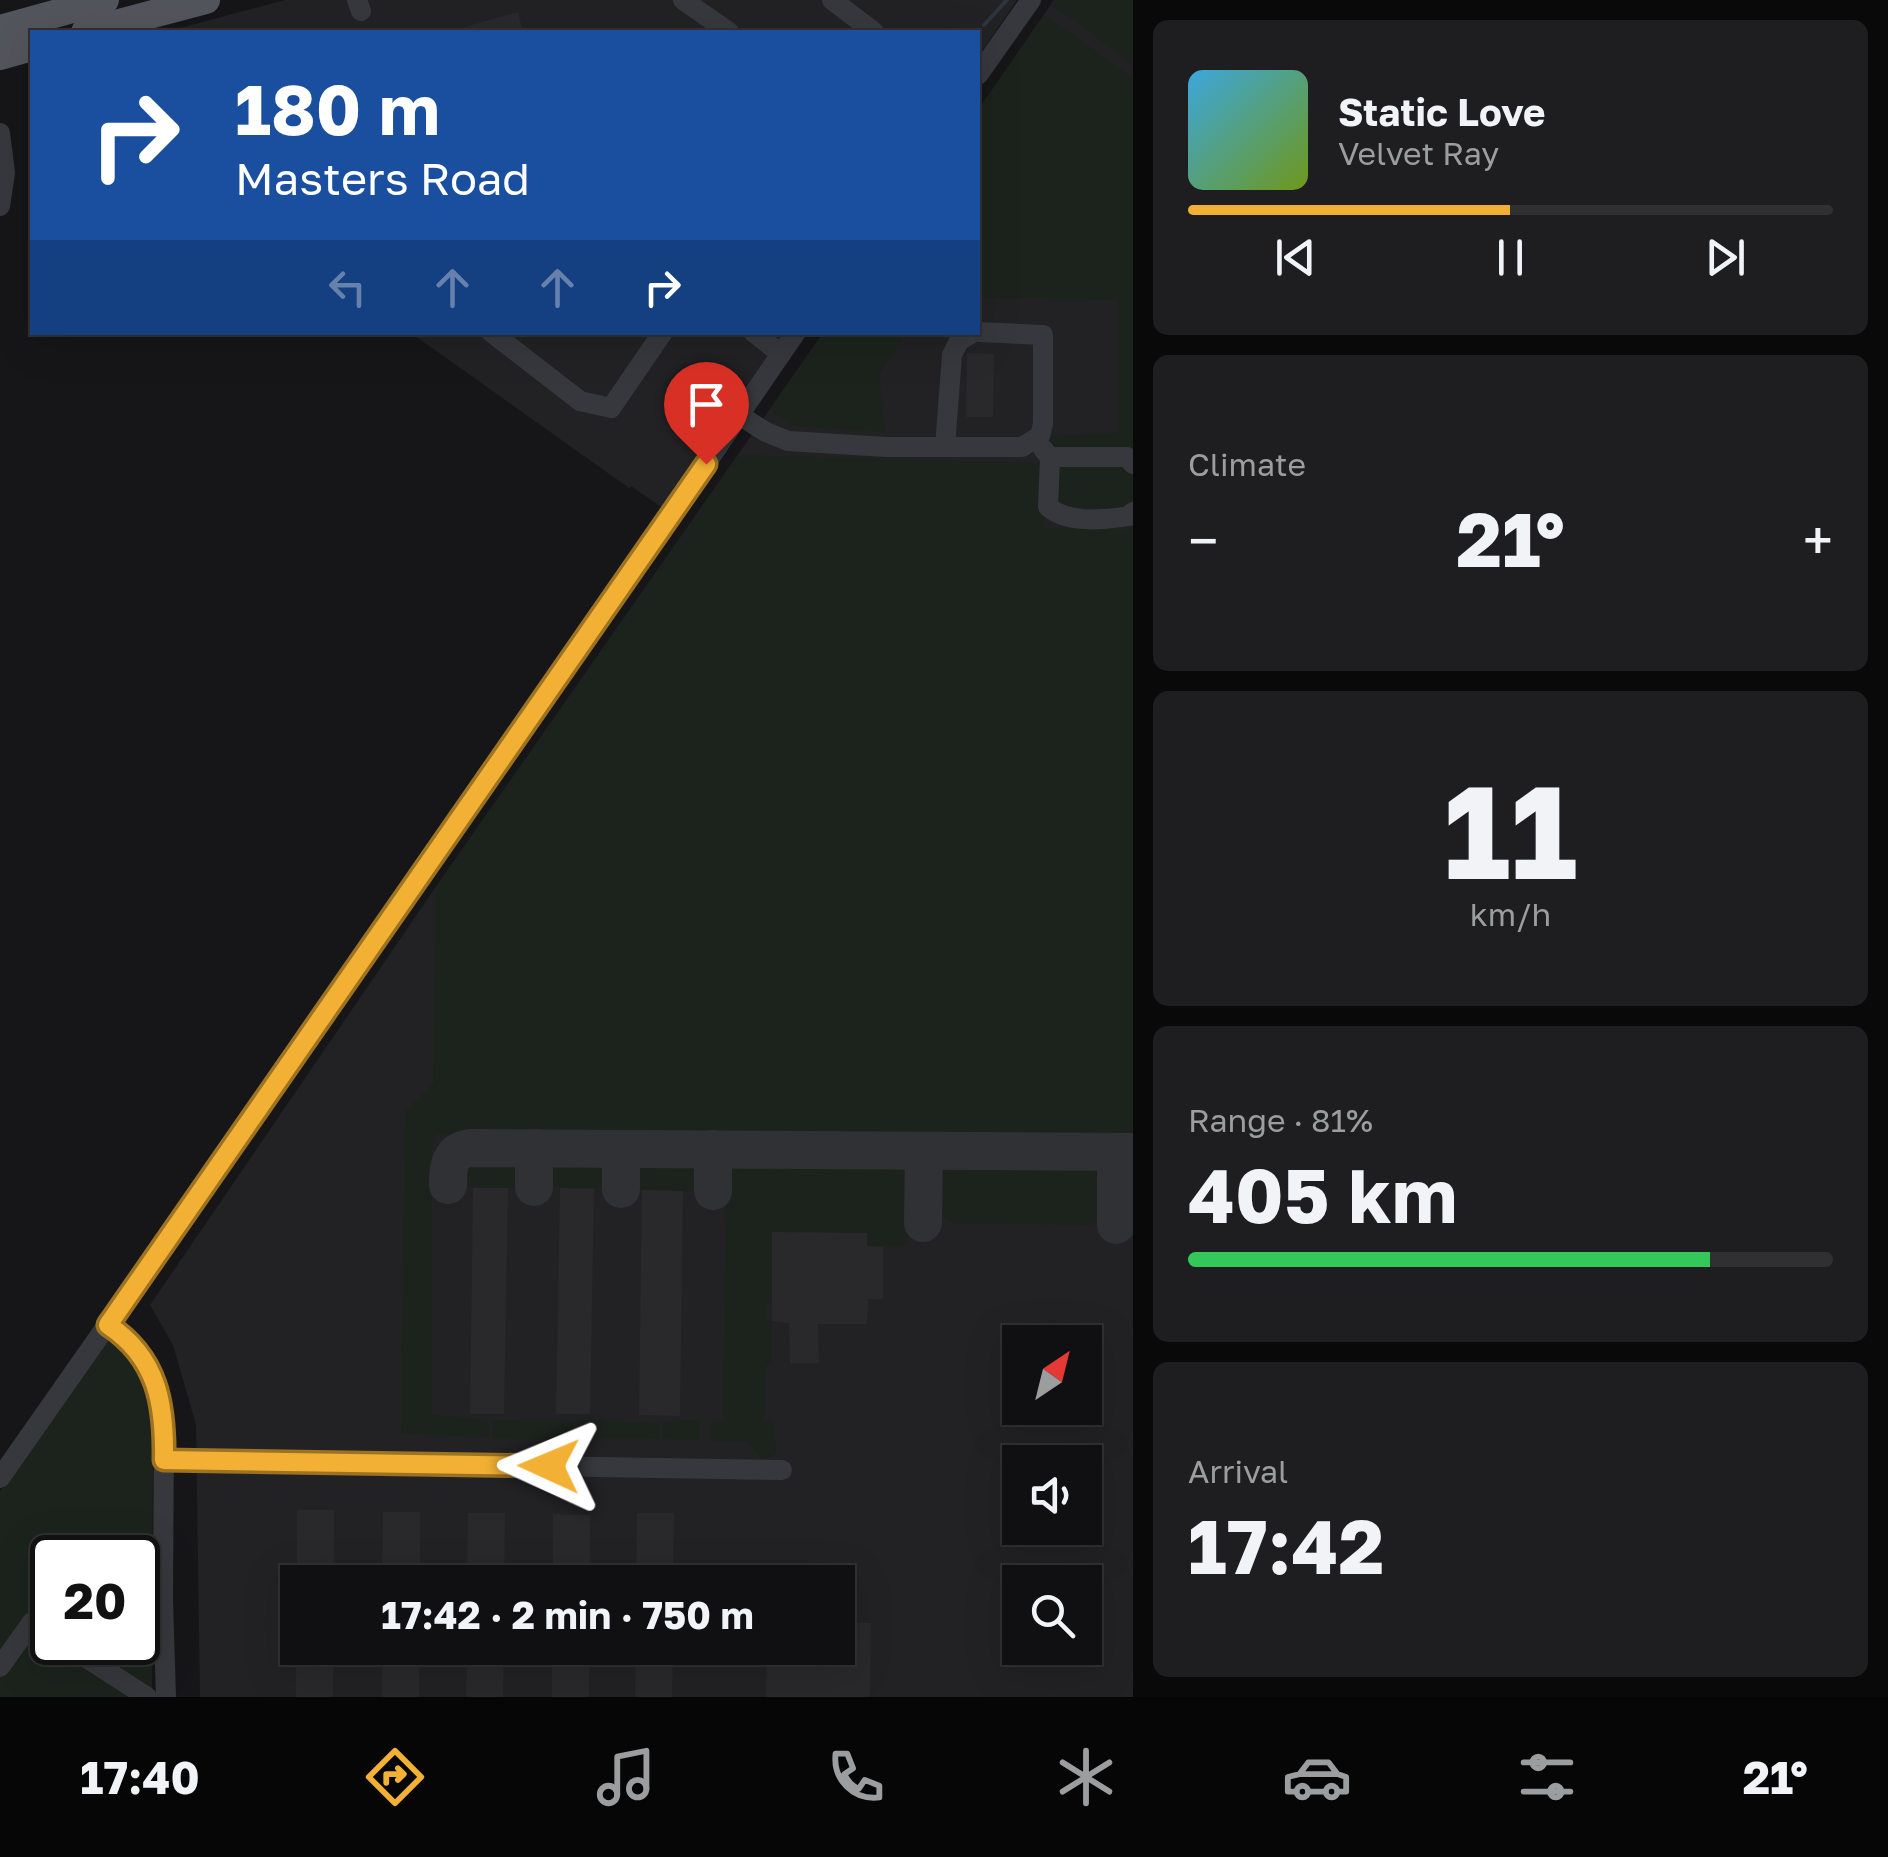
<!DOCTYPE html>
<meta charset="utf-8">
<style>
:root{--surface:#101012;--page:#1e1e20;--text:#f1f3f6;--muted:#9c9d9f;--line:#303032;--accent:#f2b134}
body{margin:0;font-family:"Golos Text",sans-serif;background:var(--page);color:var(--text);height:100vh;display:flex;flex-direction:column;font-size:38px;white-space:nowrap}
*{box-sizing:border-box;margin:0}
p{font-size:32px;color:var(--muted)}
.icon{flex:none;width:55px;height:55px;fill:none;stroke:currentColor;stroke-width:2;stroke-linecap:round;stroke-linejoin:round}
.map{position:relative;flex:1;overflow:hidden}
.side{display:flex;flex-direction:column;gap:20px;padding:20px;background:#09090a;width:755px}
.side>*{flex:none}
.hud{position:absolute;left:30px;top:30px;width:950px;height:305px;border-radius:0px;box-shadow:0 10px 40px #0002,0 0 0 2px var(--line);background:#1a4fa0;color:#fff;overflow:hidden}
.needle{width:65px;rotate:35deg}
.tools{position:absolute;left:1002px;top:1325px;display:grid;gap:20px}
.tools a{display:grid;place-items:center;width:100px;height:100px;border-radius:0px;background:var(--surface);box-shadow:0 10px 40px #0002,0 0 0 2px var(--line);font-size:50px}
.speed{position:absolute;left:30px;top:1535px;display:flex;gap:20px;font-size:50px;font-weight:700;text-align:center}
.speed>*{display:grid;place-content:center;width:130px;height:130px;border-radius:50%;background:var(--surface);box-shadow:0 10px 40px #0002,0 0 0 2px var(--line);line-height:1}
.speed .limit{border:5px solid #111;border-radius:15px;background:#fff;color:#111}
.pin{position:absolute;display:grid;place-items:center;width:85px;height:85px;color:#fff;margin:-102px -42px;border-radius:50% 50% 50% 0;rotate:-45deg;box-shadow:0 0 10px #0007}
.pin .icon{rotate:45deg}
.me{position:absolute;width:110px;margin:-55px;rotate:271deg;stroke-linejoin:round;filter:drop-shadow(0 0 8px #0008)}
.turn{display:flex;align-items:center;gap:35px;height:210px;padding:0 40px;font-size:45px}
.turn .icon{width:130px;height:130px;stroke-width:2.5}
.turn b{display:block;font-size:70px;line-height:85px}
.lanes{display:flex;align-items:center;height:95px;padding:0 40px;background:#0003;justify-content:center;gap:50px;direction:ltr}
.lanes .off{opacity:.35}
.big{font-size:75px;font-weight:700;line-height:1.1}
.side .widget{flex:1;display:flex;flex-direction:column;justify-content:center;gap:15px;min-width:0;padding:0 35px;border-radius:15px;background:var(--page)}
.side .dial{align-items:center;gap:0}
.dial b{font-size:130px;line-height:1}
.song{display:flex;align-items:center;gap:30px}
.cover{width:120px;height:120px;border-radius:15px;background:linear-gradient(135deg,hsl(200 70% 55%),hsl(80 70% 35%))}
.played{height:10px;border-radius:5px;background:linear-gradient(90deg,var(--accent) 50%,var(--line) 50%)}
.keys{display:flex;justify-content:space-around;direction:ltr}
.heat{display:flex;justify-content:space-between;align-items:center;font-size:55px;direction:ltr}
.charge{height:15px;border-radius:8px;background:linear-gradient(90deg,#34c759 81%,var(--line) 0)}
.trip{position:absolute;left:280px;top:1565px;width:575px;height:100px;border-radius:0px;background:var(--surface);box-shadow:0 10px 40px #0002,0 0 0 2px var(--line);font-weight:700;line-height:100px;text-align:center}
.tabs{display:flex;height:160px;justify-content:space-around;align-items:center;background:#060607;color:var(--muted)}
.tabs .icon{width:70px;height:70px}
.tabs .current{color:var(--accent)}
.tabs b{font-size:45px;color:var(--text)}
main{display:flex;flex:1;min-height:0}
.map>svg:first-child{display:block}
.built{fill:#222225;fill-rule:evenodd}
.green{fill:#1c231d;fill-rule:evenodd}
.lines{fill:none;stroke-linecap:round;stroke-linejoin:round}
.stream{stroke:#2c353c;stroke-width:4}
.taxiway{stroke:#303135;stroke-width:38}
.building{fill:#29292c}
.minor{stroke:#37383d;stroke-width:20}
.major{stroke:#53555c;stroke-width:28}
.route-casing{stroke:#9d7322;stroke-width:25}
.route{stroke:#f2b134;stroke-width:18}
</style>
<main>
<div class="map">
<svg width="1133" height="1697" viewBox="0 0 1133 1697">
<rect width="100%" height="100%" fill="#161618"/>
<g class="built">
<polygon points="285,0 1017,0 978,57 978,32 165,32"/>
<path d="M1054 0H1133V1697H200L196 1425 173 1345 150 1305 435 888 823 333 978 332V110ZM1020 1342H1085V1408H1020ZM1020 1462H1085V1528H1020ZM298 1582H838V1648H298ZM1020 1582H1085V1648H1020Z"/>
<polygon points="411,333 786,333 664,509 631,486 629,488"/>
</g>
<g class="green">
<path d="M1056 0H1133V65C1105 46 1079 22 1052 6Z"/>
<polygon points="1044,15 1133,77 1133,455 1058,451 1048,442 1053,436 1118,433 1118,300 978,298 978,110"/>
<polygon points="823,333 906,333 879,374 885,432 792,426 770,409"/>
<polygon points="739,455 1046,463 1044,528 1133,529 1133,1139 436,1134 432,1147 432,1415 488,1420 489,1437 401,1434 405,1111 434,1082 435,888"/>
<polygon points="1063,463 1125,463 1133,470 1132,503 1121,509 1063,507 1057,500 1057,469"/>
<polygon points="471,1161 513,1161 521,1167 521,1184 512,1188 465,1186 462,1169"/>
<polygon points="598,1161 607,1169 608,1183 604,1188 560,1188 548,1183 548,1168 553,1162"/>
<path d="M643 1162 694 1164 699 1168C700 1177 700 1185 694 1192L640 1190C632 1184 632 1173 636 1165Z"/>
<polygon points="737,1163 898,1165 909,1171 911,1178 907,1243 903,1246 867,1246 867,1233 773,1302 767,1303 766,1320 772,1321 772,1365 765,1366 765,1420 774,1421 776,1451 771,1458 761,1458 746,1441 711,1441 711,1420 723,1419 726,1176 731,1166"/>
<path d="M949 1165 1092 1166 1104 1178V1214L1092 1225 953 1223C930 1215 932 1178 949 1165Z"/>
<path d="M108 1339C141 1352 148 1381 153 1414L152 1697H0V1491ZM52 1558H138V1642H52Z"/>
<polygon points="496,1420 570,1421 574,1423 573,1439 492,1439 493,1421"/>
<polygon points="580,1420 660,1422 660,1439 578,1438"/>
<polygon points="690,1420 700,1420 700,1441 663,1438 663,1422"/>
</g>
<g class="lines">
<polyline class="stream" points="984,25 1007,0"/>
<g class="taxiway">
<polyline points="1116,1152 1116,1225"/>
<path d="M448 1185C448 1167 449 1151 470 1148L1133 1152"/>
<polyline points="534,1187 534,1148"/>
<polyline points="621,1189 621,1149"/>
<polyline points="713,1191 713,1149"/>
<polyline points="923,1223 924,1151"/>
</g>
</g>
<g class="building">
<polygon points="518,12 523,32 450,32 450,31"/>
<polygon points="967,353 994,354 993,417 966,417"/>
<polygon points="473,1188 508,1188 504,1414 470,1414"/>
<polygon points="560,1188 594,1189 590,1414 556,1414"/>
<polygon points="642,1190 683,1191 680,1416 639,1415"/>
<polygon points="772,1232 867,1233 867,1246 883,1247 883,1299 868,1299 867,1324 818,1324 819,1363 790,1363 789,1323 772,1321"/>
<rect x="297" y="1510" width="37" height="72"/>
<polygon points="383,1512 420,1512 420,1582 382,1582"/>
<polygon points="468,1513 505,1513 504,1582 467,1582"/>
<polygon points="637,1513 674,1513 673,1582 636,1582"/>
<polygon points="553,1514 590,1515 590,1582 553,1582"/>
<polygon points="844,1622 871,1623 870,1697 766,1697 767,1648 843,1649"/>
<rect x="296" y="1648" width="37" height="49"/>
<rect x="382" y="1648" width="37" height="49"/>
<polygon points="467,1648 504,1648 503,1697 466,1697"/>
<rect x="552" y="1648" width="37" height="49"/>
<polygon points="636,1648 673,1648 672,1697 635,1697"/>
</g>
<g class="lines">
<g class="minor">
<polyline points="357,0 361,11"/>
<polyline points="683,0 729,32"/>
<polyline points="832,0 874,32"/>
<polyline points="978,75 1031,0"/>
<polyline points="0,133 5,173 0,206"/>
<polyline points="491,332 580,401 611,408 663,332"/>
<polyline points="753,332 781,354"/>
<polyline points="739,415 766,432 788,441 887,447 1022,447 1040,436 1043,424 1043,335 978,332"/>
<polyline points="945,447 952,355 959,341 974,332"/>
<polyline points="1043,449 1050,457 1127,457 1133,464"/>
<path d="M1050 457 1048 507C1069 524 1104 520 1129 516L1133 512"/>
<polyline points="108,1325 134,1345 150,1369 164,1415 163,1601 166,1697"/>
<polyline points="164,1460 782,1470"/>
<polyline points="0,1478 517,740 796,332"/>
<polyline points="62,1642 147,1697"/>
<polyline points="0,1667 32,1622 52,1636"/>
</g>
<g class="major">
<polyline points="0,29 105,0"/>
<polyline points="85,32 206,0"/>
<polyline points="0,56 32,47"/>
</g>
</g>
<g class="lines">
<g class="route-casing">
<path id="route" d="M549 1466 164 1460C165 1405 158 1358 108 1325L706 464"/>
</g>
<use href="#route" class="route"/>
</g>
</svg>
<div class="tools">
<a><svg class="needle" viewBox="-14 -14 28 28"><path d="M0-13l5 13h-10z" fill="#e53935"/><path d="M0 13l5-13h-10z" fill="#9c9d9f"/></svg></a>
<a><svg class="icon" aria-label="sound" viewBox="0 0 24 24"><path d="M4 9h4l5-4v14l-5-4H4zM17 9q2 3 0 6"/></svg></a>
<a><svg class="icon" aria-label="search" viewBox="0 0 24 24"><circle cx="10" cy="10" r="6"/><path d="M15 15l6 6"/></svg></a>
</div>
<div class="speed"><div class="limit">20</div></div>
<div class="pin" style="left:706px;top:464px;background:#d93025"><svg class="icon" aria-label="arrive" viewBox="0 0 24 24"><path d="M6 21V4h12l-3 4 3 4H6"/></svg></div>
<svg class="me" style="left:549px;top:1466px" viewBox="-20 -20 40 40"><path d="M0-17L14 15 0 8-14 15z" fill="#f2b134" stroke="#fff" stroke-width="4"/></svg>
<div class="trip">17:42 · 2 min · 750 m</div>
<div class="hud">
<div class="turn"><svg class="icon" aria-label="right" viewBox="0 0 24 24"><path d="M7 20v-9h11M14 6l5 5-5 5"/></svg><div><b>180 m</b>Masters Road</div></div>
<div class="lanes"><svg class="icon off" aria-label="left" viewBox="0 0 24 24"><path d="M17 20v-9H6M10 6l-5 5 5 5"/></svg><svg class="icon off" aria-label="ahead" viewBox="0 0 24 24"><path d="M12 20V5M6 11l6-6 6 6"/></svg><svg class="icon off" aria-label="ahead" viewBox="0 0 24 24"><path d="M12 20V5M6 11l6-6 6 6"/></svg><svg class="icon" aria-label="right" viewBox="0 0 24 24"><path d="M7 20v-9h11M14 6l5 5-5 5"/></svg></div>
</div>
</div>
<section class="side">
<div class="widget">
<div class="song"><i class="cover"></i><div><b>Static Love</b><p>Velvet Ray</p></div></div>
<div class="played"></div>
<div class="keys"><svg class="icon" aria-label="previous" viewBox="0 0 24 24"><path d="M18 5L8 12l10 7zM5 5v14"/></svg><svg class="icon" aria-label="pause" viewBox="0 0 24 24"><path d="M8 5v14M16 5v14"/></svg><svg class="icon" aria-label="next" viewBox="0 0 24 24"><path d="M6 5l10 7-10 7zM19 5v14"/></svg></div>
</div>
<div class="widget"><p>Climate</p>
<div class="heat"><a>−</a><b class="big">21°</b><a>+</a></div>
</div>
<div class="widget dial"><b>11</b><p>km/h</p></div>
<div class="widget"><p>Range · 81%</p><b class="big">405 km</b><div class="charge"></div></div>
<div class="widget"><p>Arrival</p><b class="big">17:42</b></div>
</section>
</main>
<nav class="tabs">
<b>17:40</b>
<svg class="icon current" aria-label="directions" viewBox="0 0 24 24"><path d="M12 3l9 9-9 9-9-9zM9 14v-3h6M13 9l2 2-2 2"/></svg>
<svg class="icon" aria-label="music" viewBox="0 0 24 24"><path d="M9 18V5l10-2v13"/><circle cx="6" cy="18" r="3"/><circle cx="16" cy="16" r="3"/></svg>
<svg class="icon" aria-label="phone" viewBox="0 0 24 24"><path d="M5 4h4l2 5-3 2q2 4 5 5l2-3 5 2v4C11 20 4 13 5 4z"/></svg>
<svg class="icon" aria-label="climate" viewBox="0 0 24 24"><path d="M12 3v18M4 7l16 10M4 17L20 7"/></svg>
<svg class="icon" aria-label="car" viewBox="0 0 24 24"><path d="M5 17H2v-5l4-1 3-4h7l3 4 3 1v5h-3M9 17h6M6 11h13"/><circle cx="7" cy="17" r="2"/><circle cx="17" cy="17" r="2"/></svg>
<svg class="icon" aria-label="filters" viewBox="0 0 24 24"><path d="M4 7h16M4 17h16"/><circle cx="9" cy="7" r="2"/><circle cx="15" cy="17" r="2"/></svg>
<b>21°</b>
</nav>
